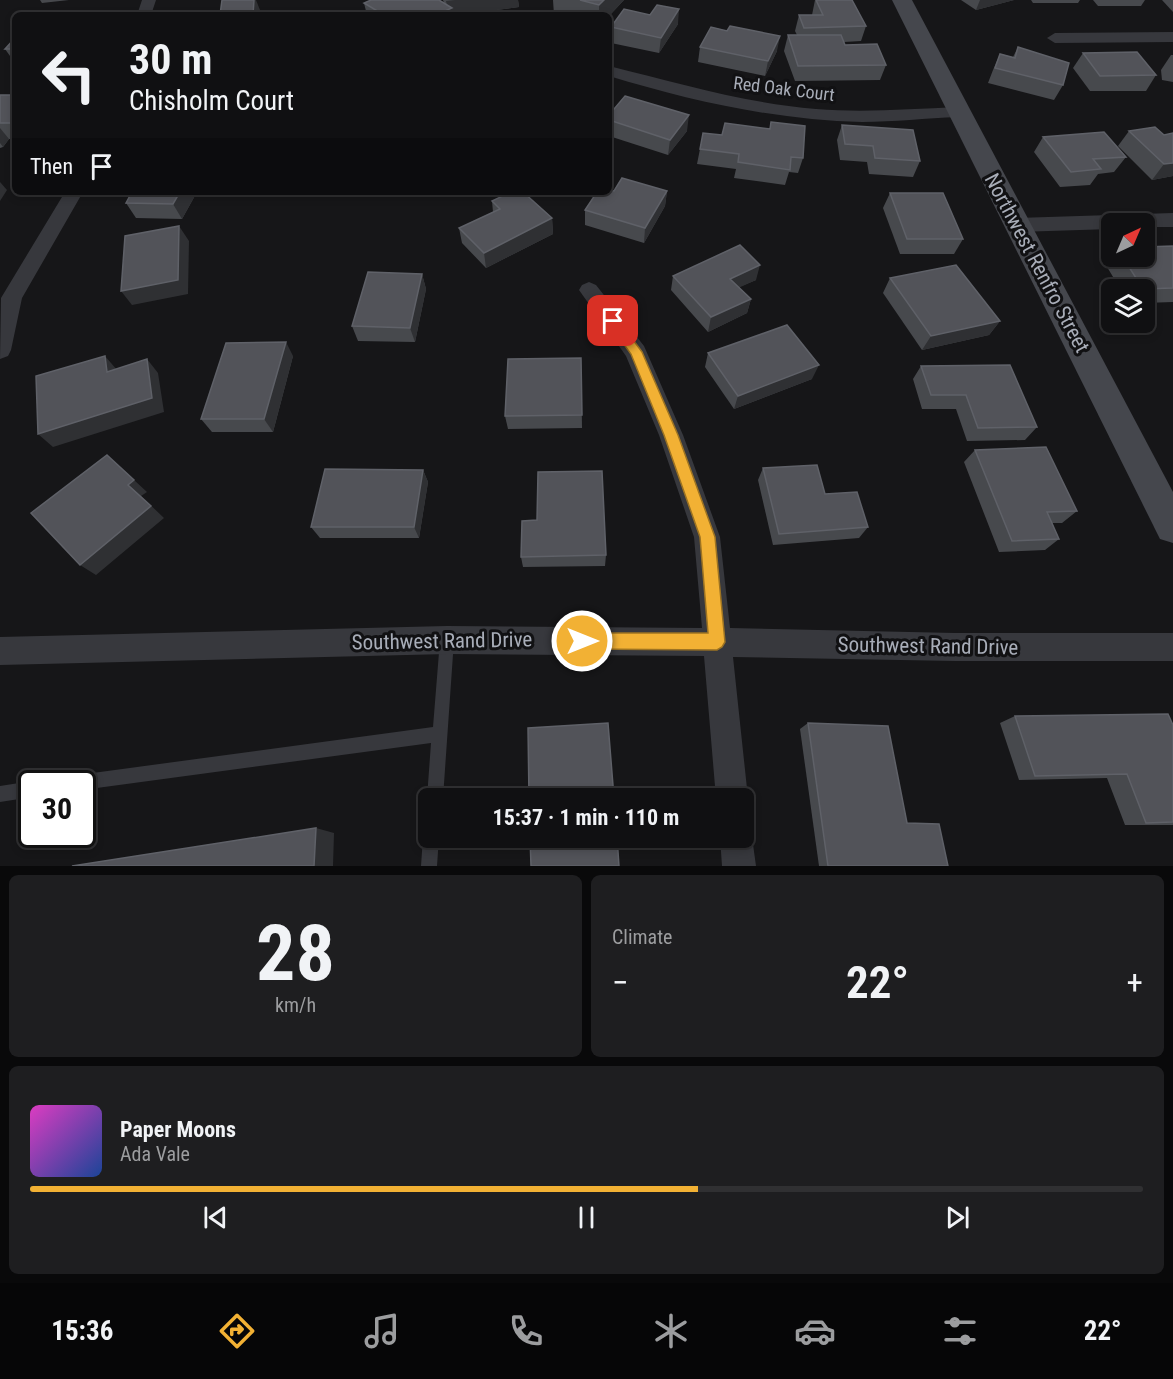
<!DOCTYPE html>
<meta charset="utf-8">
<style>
:root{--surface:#101012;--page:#1e1e20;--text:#f1f3f6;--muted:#9c9d9f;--line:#303032;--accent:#f2b134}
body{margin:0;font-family:"Roboto Condensed",sans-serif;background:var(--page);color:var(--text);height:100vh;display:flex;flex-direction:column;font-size:22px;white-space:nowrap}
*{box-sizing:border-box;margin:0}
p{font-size:20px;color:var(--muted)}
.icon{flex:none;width:33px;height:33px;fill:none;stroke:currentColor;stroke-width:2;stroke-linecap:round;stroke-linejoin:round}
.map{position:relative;height:866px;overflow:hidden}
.drawer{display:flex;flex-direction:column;gap:9px;padding:9px;background:#09090a;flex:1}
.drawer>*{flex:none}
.hud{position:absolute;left:12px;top:12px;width:600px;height:183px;border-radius:9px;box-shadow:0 3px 9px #0003,0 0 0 2px var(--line);background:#101012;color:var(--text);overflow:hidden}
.needle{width:39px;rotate:44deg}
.fabs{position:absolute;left:1101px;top:213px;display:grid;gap:12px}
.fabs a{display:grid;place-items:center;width:54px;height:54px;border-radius:9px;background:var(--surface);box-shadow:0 3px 9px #0003,0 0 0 2px var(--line);font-size:30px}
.speed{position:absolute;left:18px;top:770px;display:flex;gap:12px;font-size:30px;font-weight:700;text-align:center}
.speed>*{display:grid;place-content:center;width:78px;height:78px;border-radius:50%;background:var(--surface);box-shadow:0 3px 9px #0003,0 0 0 2px var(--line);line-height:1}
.speed .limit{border:3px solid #111;border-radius:9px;background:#fff;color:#111}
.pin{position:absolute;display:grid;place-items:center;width:51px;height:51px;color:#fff;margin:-26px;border-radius:12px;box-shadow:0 3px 9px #0006}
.me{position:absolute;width:66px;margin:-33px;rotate:90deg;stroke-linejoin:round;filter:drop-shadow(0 0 4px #0008)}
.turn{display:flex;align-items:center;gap:21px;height:126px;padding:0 18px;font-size:27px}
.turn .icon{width:78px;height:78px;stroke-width:2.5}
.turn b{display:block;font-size:42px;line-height:51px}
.then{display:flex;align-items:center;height:57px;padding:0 18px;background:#0003;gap:12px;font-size:22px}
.big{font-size:45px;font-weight:700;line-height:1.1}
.drawer .widget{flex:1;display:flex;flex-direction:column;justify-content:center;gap:9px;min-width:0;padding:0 21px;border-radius:9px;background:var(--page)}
.drawer .dial{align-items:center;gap:0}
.dial b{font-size:78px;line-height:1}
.song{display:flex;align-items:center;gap:18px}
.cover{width:72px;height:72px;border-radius:9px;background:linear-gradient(135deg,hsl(310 70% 55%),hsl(220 70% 35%))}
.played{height:6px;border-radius:3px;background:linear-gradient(90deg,var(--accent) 60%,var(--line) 60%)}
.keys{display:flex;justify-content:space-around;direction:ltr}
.heat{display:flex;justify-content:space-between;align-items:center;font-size:33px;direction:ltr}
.drawer .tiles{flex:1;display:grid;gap:9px;grid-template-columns:1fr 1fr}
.widget:last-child{grid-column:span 2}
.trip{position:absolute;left:418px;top:788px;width:336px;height:60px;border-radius:9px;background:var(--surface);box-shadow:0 3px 9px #0003,0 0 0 2px var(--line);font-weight:700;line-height:60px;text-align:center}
.tab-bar{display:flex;height:96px;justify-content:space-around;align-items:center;background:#060607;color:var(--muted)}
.tab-bar .icon{width:42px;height:42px}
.tab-bar .active{color:var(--accent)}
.tab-bar b{font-size:27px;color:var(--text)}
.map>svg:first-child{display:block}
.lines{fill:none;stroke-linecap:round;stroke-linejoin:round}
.service{fill:#37383d;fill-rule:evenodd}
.minor{fill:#37383d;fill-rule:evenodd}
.secondary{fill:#45474d;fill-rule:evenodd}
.wall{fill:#47494d}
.shaded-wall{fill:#2f3033}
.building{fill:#525359;stroke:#5f6168;stroke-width:1.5}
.route{fill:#f2b134;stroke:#9d7322;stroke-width:1.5}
.labels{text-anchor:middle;stroke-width:6;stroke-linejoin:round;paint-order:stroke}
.far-street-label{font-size:18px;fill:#a8adb8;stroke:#111113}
.street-label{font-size:21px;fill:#a8adb8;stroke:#111113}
</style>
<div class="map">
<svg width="1173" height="866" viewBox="0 0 1173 866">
<rect width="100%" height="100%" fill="#161618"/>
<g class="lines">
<g class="service">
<polygon points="447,633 452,635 454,640 443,798 429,798 429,803 427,798 431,743 82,790 82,783 70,783 72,777 78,775 433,727 440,640 442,635"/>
<polygon points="32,781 37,783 32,783 32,797 0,802 0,786"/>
<polygon points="429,830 429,837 439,837 437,866 421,866 423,837 425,831"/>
</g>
<g class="minor">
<polygon points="142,0 156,0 151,15 137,15"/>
<polygon points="1173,32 1173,42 1055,43 1047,38 1055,33"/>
<path d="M609 66C678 83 744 103 816 109 863 113 910 109 958 107L966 112 958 117C926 118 894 122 862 122 776 120 691 101 609 76Z"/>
<polygon points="65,192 83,192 22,298 11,350 8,356 0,359 1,298"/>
<polygon points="1173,213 1173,227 1144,227 1144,224 1112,224 1112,229 1017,232 1010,230 1007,225 1010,220 1017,218"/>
<polygon points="589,282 596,285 644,346 683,435 720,537 730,628 955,633 1173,633 1173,661 955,661 733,657 748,798 744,808 744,798 716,798 704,656 447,654 0,665 0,637 447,626 702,628 694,537 659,435 626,356 579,290 582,285"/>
<polygon points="744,824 748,825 752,837 756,866 722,866 720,837 744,837"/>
</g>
<polygon class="secondary" points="892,0 912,0 1173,492 1173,543 1160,539"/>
</g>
<g class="wall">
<polygon points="40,0 69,0 42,3"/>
<polygon points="443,0 518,0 519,7 458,15 367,15 364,3 444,3"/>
<polygon points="553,0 624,0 609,16 609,15 554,15"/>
<polygon points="815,0 866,26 861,41 844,42 845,45 886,65 880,80 795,81 784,51 788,35 797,35 795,31 799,15 812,15"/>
<polygon points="961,0 1014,0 976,10"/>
<polygon points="1031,0 1080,0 1078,3 1033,3"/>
<polygon points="1093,0 1145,0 1141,6 1098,6"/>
<polygon points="1162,0 1173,0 1173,12"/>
<polygon points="678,24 659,53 611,43 611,27"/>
<polygon points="15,38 15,63 5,49"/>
<polygon points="700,47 777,51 765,76 698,62"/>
<polygon points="1018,47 1063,85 1054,100 988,83 993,70 1000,54 1013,57"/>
<polygon points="1083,53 1156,75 1146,91 1090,91 1073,68"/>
<polygon points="1171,55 1173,55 1173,82 1162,80 1161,70"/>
<polygon points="0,95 15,95 15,139 9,139 3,147 0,148"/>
<polygon points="609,115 687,131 668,155 609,136"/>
<polygon points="771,122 803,158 798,173 789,172 785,185 734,178 736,169 697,164 700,149 722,135 770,129"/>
<polygon points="842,125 920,161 913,177 869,174 867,162 840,160 837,140"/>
<polygon points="1155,127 1173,176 1152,180 1118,146 1129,131"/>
<polygon points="1043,137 1126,157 1114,172 1098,174 1090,185 1060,187 1034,152"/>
<polygon points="614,191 667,191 665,206 644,243 585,225 585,210"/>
<polygon points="132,192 197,192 182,219 136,218 126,203"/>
<polygon points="890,193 963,239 954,254 900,254 883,208"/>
<polygon points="492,201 552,218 553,234 486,268 462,243 459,228 493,212"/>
<polygon points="1173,246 1173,302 1144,303 1144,290 1121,290 1104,262 1112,254 1112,256 1144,256"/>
<polygon points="422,274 426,289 415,342 358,341 352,326"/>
<polygon points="673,276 756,280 739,287 751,299 747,313 708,332 671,290"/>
<polygon points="890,278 1000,321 989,335 922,350 883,293"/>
<polygon points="708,353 812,379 734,409 705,367"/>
<polygon points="293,356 273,432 212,432 201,419"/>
<polygon points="581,358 582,428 508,429 505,416"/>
<polygon points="921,366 1037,427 1025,440 967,441 956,409 922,409 913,379"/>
<polygon points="975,450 1077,511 1062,523 1052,523 1059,539 1045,550 999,552 964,462"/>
<polygon points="763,468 868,527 859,538 773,545 758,480"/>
<polygon points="423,470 428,482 419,538 320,538 311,527"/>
<polygon points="606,555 605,566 523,567 521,557"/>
<polygon points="1015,716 1173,725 1173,825 1125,825 1107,778 1019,780 1000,723"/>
<polygon points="808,723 907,823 948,866 819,866 800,729"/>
</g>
<g class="shaded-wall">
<polygon points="254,0 256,0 260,10 260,15 253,15"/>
<polygon points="455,0 518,0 519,7 458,15 436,15 448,10 446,1"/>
<polygon points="604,0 624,0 609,16 609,15 599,15 599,5"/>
<polygon points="980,0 1014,0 976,10"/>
<polygon points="679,9 678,24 659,53 661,38"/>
<polygon points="780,36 777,51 765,76 768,61"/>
<polygon points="689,115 687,131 668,155 670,140"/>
<polygon points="0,128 9,139 3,147 0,143"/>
<polygon points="1173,163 1173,176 1152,180 1164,164"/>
<polygon points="0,182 7,190 0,201"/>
<polygon points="667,191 665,206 644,243 645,228"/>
<polygon points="180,192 197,192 182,219 173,204"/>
<polygon points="552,218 553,234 486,268 484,253"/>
<polygon points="179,226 189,241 188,294 132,305 121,291"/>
<polygon points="760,265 756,280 727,293 730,279"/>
<polygon points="422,274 426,289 415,342 410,328"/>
<polygon points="751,299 747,313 708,332 711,317"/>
<polygon points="1000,321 989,335 922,350 931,336"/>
<polygon points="286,342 293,356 273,432 264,419"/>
<polygon points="105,356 117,370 107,372"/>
<polygon points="147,359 158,373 164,412 53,447 38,434"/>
<polygon points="819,365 812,379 734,409 738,396"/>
<polygon points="423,470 428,482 419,538 414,527"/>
<polygon points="134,480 147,492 141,496 164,518 96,575 80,565 128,485"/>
<polygon points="316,828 334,833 333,866 314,866"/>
</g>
<g class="building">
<polygon points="222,0 254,0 253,15 220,15"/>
<polygon points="371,0 439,0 452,8 436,15 384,15 364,3"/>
<polygon points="580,0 604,0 599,5"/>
<polygon points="816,0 852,0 866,26 804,28 799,15 823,15"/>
<polygon points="657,5 679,9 661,38 611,27 624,9 650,15"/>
<polygon points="730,26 780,36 768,61 700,47 711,27 727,31"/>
<polygon points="788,35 841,35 845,45 877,44 886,65 798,66"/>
<polygon points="15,38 15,49 5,49"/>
<polygon points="1018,47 1069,63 1063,85 995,68 1000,54 1015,58"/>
<polygon points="1137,52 1156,75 1100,76 1083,53"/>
<rect x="0" y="95" width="15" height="28"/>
<polygon points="625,96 689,115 670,140 609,120 609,115"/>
<polygon points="771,122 805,126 803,158 791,157 790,170 738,162 739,154 700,149 703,133 722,135 725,123 770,129"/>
<polygon points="842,125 913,130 920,161 875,158 873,146 845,144"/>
<polygon points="1155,127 1164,135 1173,133 1173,163 1164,164 1129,131"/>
<polygon points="1104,132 1126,157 1093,159 1101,169 1071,172 1043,137"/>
<polygon points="622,178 667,191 645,228 585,210 597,192 609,192 609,190 614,191"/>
<polygon points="132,192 180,192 173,204 126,203"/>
<polygon points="511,192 523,192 552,218 484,253 459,228 500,209 492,201"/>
<polygon points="890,193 943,193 963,239 907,239"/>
<polygon points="179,226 178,280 121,291 125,236"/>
<polygon points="740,245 760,265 730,279 751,299 711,317 673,276"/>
<polygon points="1173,246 1173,288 1143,289 1122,256 1144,256 1144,247"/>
<polygon points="956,265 1000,321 931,336 890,278"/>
<polygon points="368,272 422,274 410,328 352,326"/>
<polygon points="787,325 819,365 738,396 708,353"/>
<polygon points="286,342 264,419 201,419 226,343"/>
<polygon points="105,356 107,372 147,359 152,398 38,434 36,376"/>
<polygon points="581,358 582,415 505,416 508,359"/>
<polygon points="1010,365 1037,427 978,428 966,395 931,395 921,366"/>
<polygon points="1046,447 1077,511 1047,512 1059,539 1012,541 975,450"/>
<polygon points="107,455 134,480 128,485 151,506 80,565 31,513"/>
<polygon points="817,465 825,494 857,492 868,527 779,534 763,468"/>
<polygon points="325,469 423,470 414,527 311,527"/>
<polygon points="602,471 606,555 521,557 522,521 537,520 538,472"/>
<polygon points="1168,714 1173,725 1173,822 1146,823 1127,774 1035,776 1015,716"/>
<polygon points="608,723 614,798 529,798 528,728"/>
<polygon points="808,723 888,726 907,823 939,824 948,866 828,866"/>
<polygon points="316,828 314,866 72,866"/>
<polygon points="530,837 617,837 619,866 531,866"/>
</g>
<polygon class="route" points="613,317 617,318 642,352 678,435 715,537 725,642 722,647 717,650 582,649 576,646 574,641 576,635 582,633 708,633 700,537 664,435 631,354 607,321"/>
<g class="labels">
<g class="far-street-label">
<text transform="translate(784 89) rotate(7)" y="6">Red Oak Court</text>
</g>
<g class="street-label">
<text transform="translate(1037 263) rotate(62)" y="7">Northwest Renfro Street</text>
<text transform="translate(442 641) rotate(-1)" y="7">Southwest Rand Drive</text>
<text transform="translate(928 646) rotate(1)" y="7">Southwest Rand Drive</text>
</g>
</g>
</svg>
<div class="fabs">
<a><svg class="needle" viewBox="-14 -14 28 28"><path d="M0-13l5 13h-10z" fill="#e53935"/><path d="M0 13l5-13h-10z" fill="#9c9d9f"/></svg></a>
<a><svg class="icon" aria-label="layers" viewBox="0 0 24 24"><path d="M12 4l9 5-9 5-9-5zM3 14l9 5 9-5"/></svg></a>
</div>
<div class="speed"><div class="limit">30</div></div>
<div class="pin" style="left:613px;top:321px;background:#d93025"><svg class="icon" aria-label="arrive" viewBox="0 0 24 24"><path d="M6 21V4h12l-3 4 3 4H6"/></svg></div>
<svg class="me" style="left:582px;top:641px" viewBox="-20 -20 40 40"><circle r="17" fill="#f2b134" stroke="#fff" stroke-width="3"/><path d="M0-11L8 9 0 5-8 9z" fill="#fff"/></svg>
<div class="trip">15:37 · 1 min · 110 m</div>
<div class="hud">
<div class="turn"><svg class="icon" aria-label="left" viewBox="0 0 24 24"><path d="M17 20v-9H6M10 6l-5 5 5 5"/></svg><div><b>30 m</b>Chisholm Court</div></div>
<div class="then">Then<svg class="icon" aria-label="arrive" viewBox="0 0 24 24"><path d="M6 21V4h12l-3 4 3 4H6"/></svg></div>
</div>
</div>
<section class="drawer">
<div class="tiles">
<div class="widget dial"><b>28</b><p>km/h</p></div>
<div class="widget"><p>Climate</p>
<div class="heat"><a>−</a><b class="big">22°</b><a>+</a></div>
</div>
<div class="widget">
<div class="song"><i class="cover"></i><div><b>Paper Moons</b><p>Ada Vale</p></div></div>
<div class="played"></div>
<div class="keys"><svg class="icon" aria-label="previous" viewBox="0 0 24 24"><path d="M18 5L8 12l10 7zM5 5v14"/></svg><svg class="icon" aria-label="pause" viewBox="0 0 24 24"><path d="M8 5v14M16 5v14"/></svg><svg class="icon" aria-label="next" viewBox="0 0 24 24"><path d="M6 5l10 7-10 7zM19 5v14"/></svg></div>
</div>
</div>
</section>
<nav class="tab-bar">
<b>15:36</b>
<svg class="icon active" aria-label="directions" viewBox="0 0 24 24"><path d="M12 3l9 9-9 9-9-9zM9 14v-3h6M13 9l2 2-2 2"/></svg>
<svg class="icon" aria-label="music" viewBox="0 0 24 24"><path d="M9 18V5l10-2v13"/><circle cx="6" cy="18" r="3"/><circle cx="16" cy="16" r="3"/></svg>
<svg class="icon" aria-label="phone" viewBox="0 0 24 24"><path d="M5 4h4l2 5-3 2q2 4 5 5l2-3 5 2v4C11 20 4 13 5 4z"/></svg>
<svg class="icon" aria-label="climate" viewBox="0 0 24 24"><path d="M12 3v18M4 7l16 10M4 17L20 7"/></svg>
<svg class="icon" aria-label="car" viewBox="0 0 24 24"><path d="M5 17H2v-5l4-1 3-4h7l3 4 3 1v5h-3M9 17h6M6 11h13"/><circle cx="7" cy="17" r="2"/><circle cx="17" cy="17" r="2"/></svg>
<svg class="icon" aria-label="filters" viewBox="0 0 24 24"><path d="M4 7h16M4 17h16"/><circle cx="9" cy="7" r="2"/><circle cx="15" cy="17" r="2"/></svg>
<b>22°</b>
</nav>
